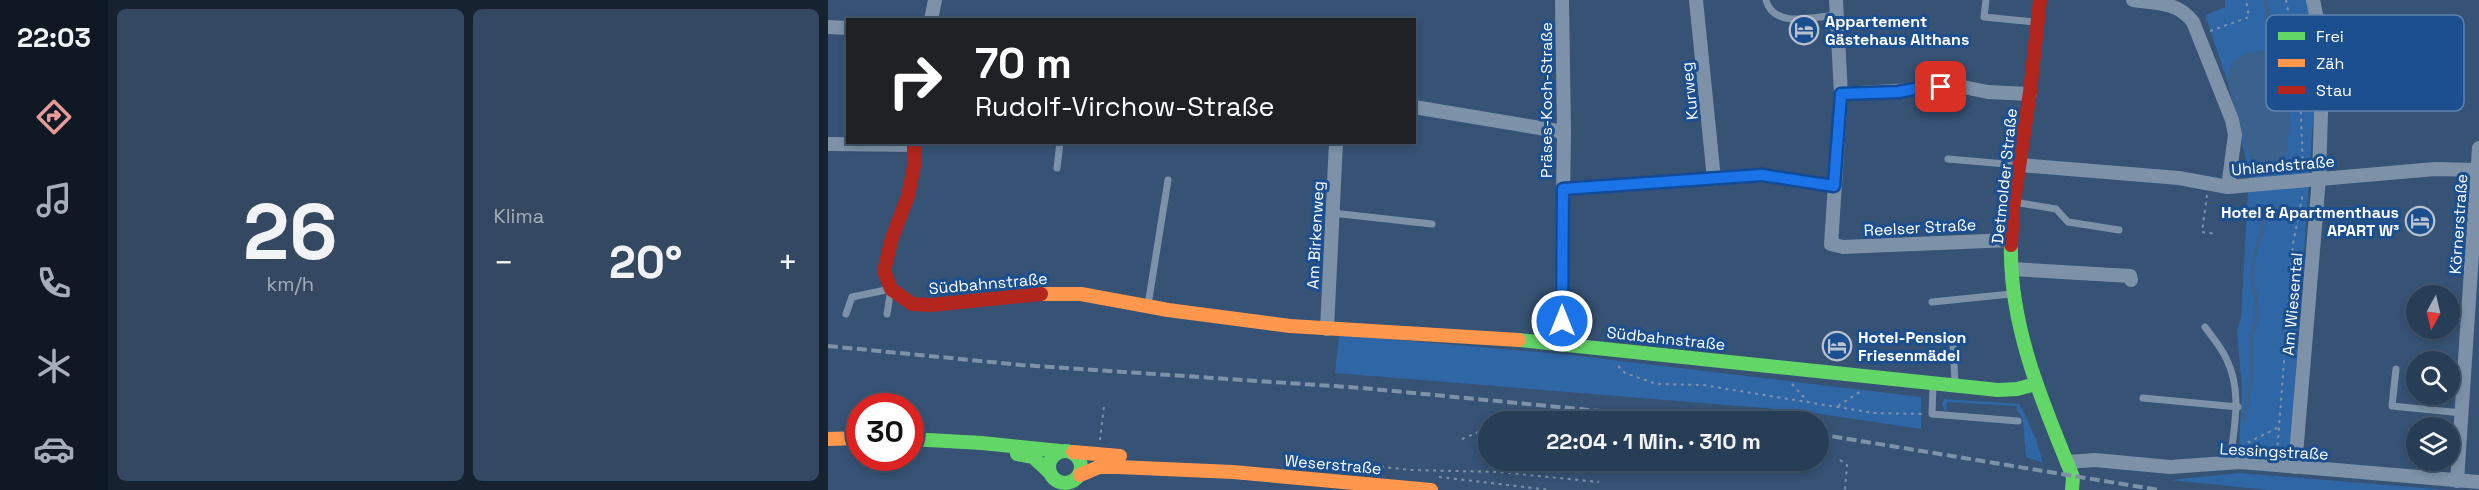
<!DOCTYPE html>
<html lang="de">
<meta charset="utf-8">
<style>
:root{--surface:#283e57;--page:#344961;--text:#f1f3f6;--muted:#a5aeba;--line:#44576d;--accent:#e69b98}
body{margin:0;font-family:"Space Grotesk",sans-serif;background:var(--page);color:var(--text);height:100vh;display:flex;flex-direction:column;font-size:22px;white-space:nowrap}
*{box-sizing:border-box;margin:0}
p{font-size:20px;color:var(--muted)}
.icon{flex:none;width:33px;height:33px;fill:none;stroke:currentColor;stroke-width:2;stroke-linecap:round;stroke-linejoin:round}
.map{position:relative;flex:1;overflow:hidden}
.panel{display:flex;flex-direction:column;gap:9px;padding:9px;background:#162230;width:720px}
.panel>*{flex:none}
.banner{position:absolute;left:18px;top:18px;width:570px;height:126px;border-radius:0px;box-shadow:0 3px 9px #0003,0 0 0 2px var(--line);background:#202124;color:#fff;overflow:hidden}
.needle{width:39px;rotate:188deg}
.fabs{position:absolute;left:1578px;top:285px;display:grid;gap:12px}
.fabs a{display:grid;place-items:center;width:54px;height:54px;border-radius:50%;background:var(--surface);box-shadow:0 3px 9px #0003,0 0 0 2px var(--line);font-size:30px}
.speed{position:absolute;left:18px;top:393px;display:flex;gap:12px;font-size:30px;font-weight:700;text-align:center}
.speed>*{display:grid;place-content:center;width:78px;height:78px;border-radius:50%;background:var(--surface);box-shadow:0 3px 9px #0003,0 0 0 2px var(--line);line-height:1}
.speed .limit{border:9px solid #d22;background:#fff;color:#111}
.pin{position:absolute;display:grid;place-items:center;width:51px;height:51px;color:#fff;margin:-26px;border-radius:12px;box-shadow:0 3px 9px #0006}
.me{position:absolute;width:66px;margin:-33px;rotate:0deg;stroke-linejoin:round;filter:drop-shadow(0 0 4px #0008)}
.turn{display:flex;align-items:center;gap:21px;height:126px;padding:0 30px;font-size:27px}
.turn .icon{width:78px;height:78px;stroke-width:2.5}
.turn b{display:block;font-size:42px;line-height:51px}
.big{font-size:45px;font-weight:600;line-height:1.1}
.panel .card{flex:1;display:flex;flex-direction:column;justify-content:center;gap:9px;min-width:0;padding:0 21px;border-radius:9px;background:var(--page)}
.panel .dial{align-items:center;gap:0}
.dial b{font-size:78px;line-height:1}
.heat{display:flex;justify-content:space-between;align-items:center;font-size:33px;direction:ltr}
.panel .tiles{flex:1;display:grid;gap:9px;grid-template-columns:repeat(2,1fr)}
.trip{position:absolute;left:650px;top:411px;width:351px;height:60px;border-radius:30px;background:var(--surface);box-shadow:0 3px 9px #0003,0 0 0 2px var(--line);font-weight:600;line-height:60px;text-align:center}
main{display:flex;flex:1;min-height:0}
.tabs{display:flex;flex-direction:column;width:108px;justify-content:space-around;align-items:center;background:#101923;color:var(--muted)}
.tabs .icon{width:42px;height:42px}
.tabs .active{color:var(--accent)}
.tabs b{font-size:27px;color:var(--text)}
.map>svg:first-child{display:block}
.green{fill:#2f66a5}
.water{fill:#3b618d}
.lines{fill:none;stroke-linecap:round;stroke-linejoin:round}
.stream{stroke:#3b618d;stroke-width:4}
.path{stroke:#7d92a8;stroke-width:2;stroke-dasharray:3 4.5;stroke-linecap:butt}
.lane{stroke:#7d92a8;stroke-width:7}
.street{stroke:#7d92a8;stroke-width:14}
.fast{stroke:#63d668;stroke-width:14}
.slow{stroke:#ff974d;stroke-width:14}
.jam{stroke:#b3261e;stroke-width:14}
.rail{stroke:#7e92a7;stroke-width:4;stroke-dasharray:10 4.5;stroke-linecap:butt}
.route-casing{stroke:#114b97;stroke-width:15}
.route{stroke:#1a73e8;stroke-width:10}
.labels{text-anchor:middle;stroke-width:6;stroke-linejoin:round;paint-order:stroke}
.poi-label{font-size:16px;font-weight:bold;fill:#fff;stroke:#1b4f8f;text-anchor:start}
.street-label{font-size:16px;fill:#fff;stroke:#1b4f8f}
.key{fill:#1b4f8f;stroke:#5f84b1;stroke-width:1.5}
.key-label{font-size:16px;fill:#fff}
</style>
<main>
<nav class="tabs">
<b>22:03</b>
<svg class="icon active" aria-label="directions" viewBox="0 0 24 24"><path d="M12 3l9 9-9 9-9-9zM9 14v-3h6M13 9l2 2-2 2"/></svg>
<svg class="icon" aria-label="music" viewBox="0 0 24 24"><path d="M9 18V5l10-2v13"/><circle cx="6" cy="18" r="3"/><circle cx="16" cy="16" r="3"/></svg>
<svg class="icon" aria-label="phone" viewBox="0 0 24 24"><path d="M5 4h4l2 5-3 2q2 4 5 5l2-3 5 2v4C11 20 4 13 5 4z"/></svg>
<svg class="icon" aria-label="climate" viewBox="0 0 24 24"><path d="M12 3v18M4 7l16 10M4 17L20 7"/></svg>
<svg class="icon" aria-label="car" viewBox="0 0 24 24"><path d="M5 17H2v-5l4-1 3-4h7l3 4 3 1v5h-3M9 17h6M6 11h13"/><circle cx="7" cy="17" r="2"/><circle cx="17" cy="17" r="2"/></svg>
</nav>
<section class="panel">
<div class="tiles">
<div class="card dial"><b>26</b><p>km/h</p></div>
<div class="card"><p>Klima</p>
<div class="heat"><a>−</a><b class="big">20°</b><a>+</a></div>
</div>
</div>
</section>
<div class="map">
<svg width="1651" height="490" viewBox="0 0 1651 490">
<rect width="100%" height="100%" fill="#365274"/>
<g class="green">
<polygon points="1397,0 1480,0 1490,49 1462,454 1411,448 1414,389 1409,331 1413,318 1421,172 1400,83 1377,15 1397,7"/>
<polygon points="511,335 734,354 1093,397 1093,429 973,411 507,373"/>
<polygon points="1116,399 1192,404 1208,439 1215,463 1198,457 1195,423 1192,413 1189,412 1189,406 1119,402 1118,413 1114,405"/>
<polygon points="1411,473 1620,490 1439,490 1342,480"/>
</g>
<path class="water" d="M1441 50C1451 55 1456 59 1460 69 1464 79 1461 155 1456 163 1448 173 1434 169 1425 165L1417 145 1399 81 1404 63 1417 53Z"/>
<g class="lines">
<g class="stream">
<polyline points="1437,0 1442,25 1440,52"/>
<polyline points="1416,421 1423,376 1423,336 1430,314 1424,275 1427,254 1437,219"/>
</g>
<g class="path">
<polyline points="1458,0 1471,68 1475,167"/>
<polyline points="1382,31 1421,17 1418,0"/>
<polyline points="1379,195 1374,232 1388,234"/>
<polyline points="790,366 797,373 829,384 875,385 1046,413 1095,414"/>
<polyline points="964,384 980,402"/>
<polyline points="1010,406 1033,391"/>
<polyline points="675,422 697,412 792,420"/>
<polyline points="634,439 660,428"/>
<polyline points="272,440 276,406"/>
<polyline points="1413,446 1451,427"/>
<polyline points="1449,453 1465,244 1475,193"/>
<polyline points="1012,460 1019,465 1017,490"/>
<polyline points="508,462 583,470 671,472 771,482"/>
<polyline points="611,477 722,490"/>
</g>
<g class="lane">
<path d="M938 0C945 29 987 17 1008 15"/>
<polyline points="1158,0 1156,17 1207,22"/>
<polyline points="1120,159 1189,165"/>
<polyline points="229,168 232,142"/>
<polyline points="1186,202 1228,209 1240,222 1291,230"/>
<polyline points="504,213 604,224"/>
<polyline points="1104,302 1183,294"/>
<polyline points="320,305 340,180"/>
<polyline points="18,314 24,297 63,289 59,314"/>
<path d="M1377 327C1384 337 1393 347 1398 358 1415 392 1406 426 1402 463"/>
<polyline points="1125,343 1127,383"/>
<polyline points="1568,369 1564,406 1634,413"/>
<polyline points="1105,386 1104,414 1190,421"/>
<polyline points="1315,398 1410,407"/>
</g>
<g class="street">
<polyline points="868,0 886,179"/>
<polyline points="1008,0 1013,94 1003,244 1015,247 1183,240"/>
<path d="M1305 0C1328 3 1350 2 1365 22L1404 120 1407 135 1400 187"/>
<polyline points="103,20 107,0"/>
<polyline points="0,27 20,28"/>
<polyline points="1013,94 1135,87 1160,92 1202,94"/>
<polyline points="586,107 736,132"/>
<polyline points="0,144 86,145"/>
<polyline points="1192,165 1351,178 1400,187 1607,169 1651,170"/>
<polyline points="735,189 934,175 1006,186"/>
<polyline points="1184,269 1302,276 1303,280"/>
<polyline points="499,329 508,142"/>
<polyline points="733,343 736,132 734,0"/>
<polyline points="1239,462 1267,460 1342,467 1412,462 1651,482"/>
<polyline points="1467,467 1491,178 1495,47 1485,0"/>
<polyline points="1629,481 1651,148"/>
</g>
<g class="fast">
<path d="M1183 245C1181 326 1215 404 1245 477L1244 490"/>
<polyline points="691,340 1170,390 1189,389 1208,384"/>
<polyline points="82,439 154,443 232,451"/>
<circle cx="237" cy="467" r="16"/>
<polyline points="189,454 205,457 221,472"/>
</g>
<g class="slow">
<polyline points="213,294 253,294 340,310 462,326 691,340"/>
<polyline points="0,439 32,438"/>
<polyline points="245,452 292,456"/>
<polyline points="252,475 271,467 290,467 405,472 603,490"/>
</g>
<g class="jam">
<polyline points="86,142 86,166 80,196 64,238 56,271 63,289 84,304 103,305 213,294"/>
<polyline points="1183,245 1185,208 1202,92 1212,0"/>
</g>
<g class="rail">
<polyline points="0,346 193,365 534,388 886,422"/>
<polyline points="990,434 1331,490"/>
</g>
</g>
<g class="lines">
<g class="route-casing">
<polyline id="route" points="734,321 735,189 934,175 1006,186 1013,94 1070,92 1092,88 1113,87"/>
</g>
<use href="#route" class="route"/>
</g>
<defs>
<g id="hotel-ring" transform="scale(1.5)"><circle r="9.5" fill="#1b4f8f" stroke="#b9c2ce" stroke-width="1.5"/><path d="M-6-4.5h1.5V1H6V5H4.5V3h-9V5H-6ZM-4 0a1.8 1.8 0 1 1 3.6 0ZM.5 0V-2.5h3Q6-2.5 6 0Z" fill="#b9c2ce"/></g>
</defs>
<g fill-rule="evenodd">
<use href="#hotel-ring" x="976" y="30"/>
<use href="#hotel-ring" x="1592" y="221"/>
<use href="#hotel-ring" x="1009" y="346"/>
</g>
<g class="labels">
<g class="poi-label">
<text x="997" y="27">Appartement<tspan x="997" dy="18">Gästehaus Althans</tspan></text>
<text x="1571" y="218" text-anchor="end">Hotel &amp; Apartmenthaus<tspan x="1571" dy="18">APART W³</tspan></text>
<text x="1030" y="343">Hotel-Pension<tspan x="1030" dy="18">Friesenmädel</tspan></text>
</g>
<g class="street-label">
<text transform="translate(861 91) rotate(-96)" y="6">Kurweg</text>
<text transform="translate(718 100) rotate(-90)" y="6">Präses-Koch-Straße</text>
<text transform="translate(1455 165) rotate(-5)" y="6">Uhlandstraße</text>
<text transform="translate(1176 176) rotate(-84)" y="6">Detmolder Straße</text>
<text transform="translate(1630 224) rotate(-86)" y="6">Körnerstraße</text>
<text transform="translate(1092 227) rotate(-3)" y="6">Reelser Straße</text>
<text transform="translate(487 235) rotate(-87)" y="6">Am Birkenweg</text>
<text transform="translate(160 283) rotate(-5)" y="6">Südbahnstraße</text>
<text transform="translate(1464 304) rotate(-85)" y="6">Am Wiesental</text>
<text transform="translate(838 338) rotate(6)" y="6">Südbahnstraße</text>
<text transform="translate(1446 451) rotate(3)" y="6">Lessingstraße</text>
<text transform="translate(505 464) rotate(5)" y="6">Weserstraße</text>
</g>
</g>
<rect x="1438" y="15" width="198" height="96" rx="9" class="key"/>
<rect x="1450" y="32" width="27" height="8" fill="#63d668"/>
<rect x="1450" y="59" width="27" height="8" fill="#ff974d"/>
<rect x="1450" y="86" width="27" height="8" fill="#b3261e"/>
<g class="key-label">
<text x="1488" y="42">Frei</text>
<text x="1488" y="69">Zäh</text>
<text x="1488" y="96">Stau</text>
</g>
</svg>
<div class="fabs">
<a><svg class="needle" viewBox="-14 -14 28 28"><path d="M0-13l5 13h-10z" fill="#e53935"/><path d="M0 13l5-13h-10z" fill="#a5aeba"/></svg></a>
<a><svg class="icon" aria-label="search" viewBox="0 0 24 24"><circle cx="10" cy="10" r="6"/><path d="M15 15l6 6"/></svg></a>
<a><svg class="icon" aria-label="layers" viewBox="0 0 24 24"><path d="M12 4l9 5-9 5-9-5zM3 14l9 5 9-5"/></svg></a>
</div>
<div class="speed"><div class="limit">30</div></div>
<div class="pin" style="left:1113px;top:87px;background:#d93025"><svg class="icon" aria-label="arrive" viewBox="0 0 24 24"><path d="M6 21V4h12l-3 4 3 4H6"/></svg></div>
<svg class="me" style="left:734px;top:321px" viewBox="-20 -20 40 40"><circle r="17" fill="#1a73e8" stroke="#fff" stroke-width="3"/><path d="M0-11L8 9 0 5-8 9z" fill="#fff"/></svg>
<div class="trip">22:04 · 1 Min. · 310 m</div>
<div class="banner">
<div class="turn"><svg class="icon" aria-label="right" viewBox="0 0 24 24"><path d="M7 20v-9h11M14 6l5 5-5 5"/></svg><div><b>70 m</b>Rudolf-Virchow-Straße</div></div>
</div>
</div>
</main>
